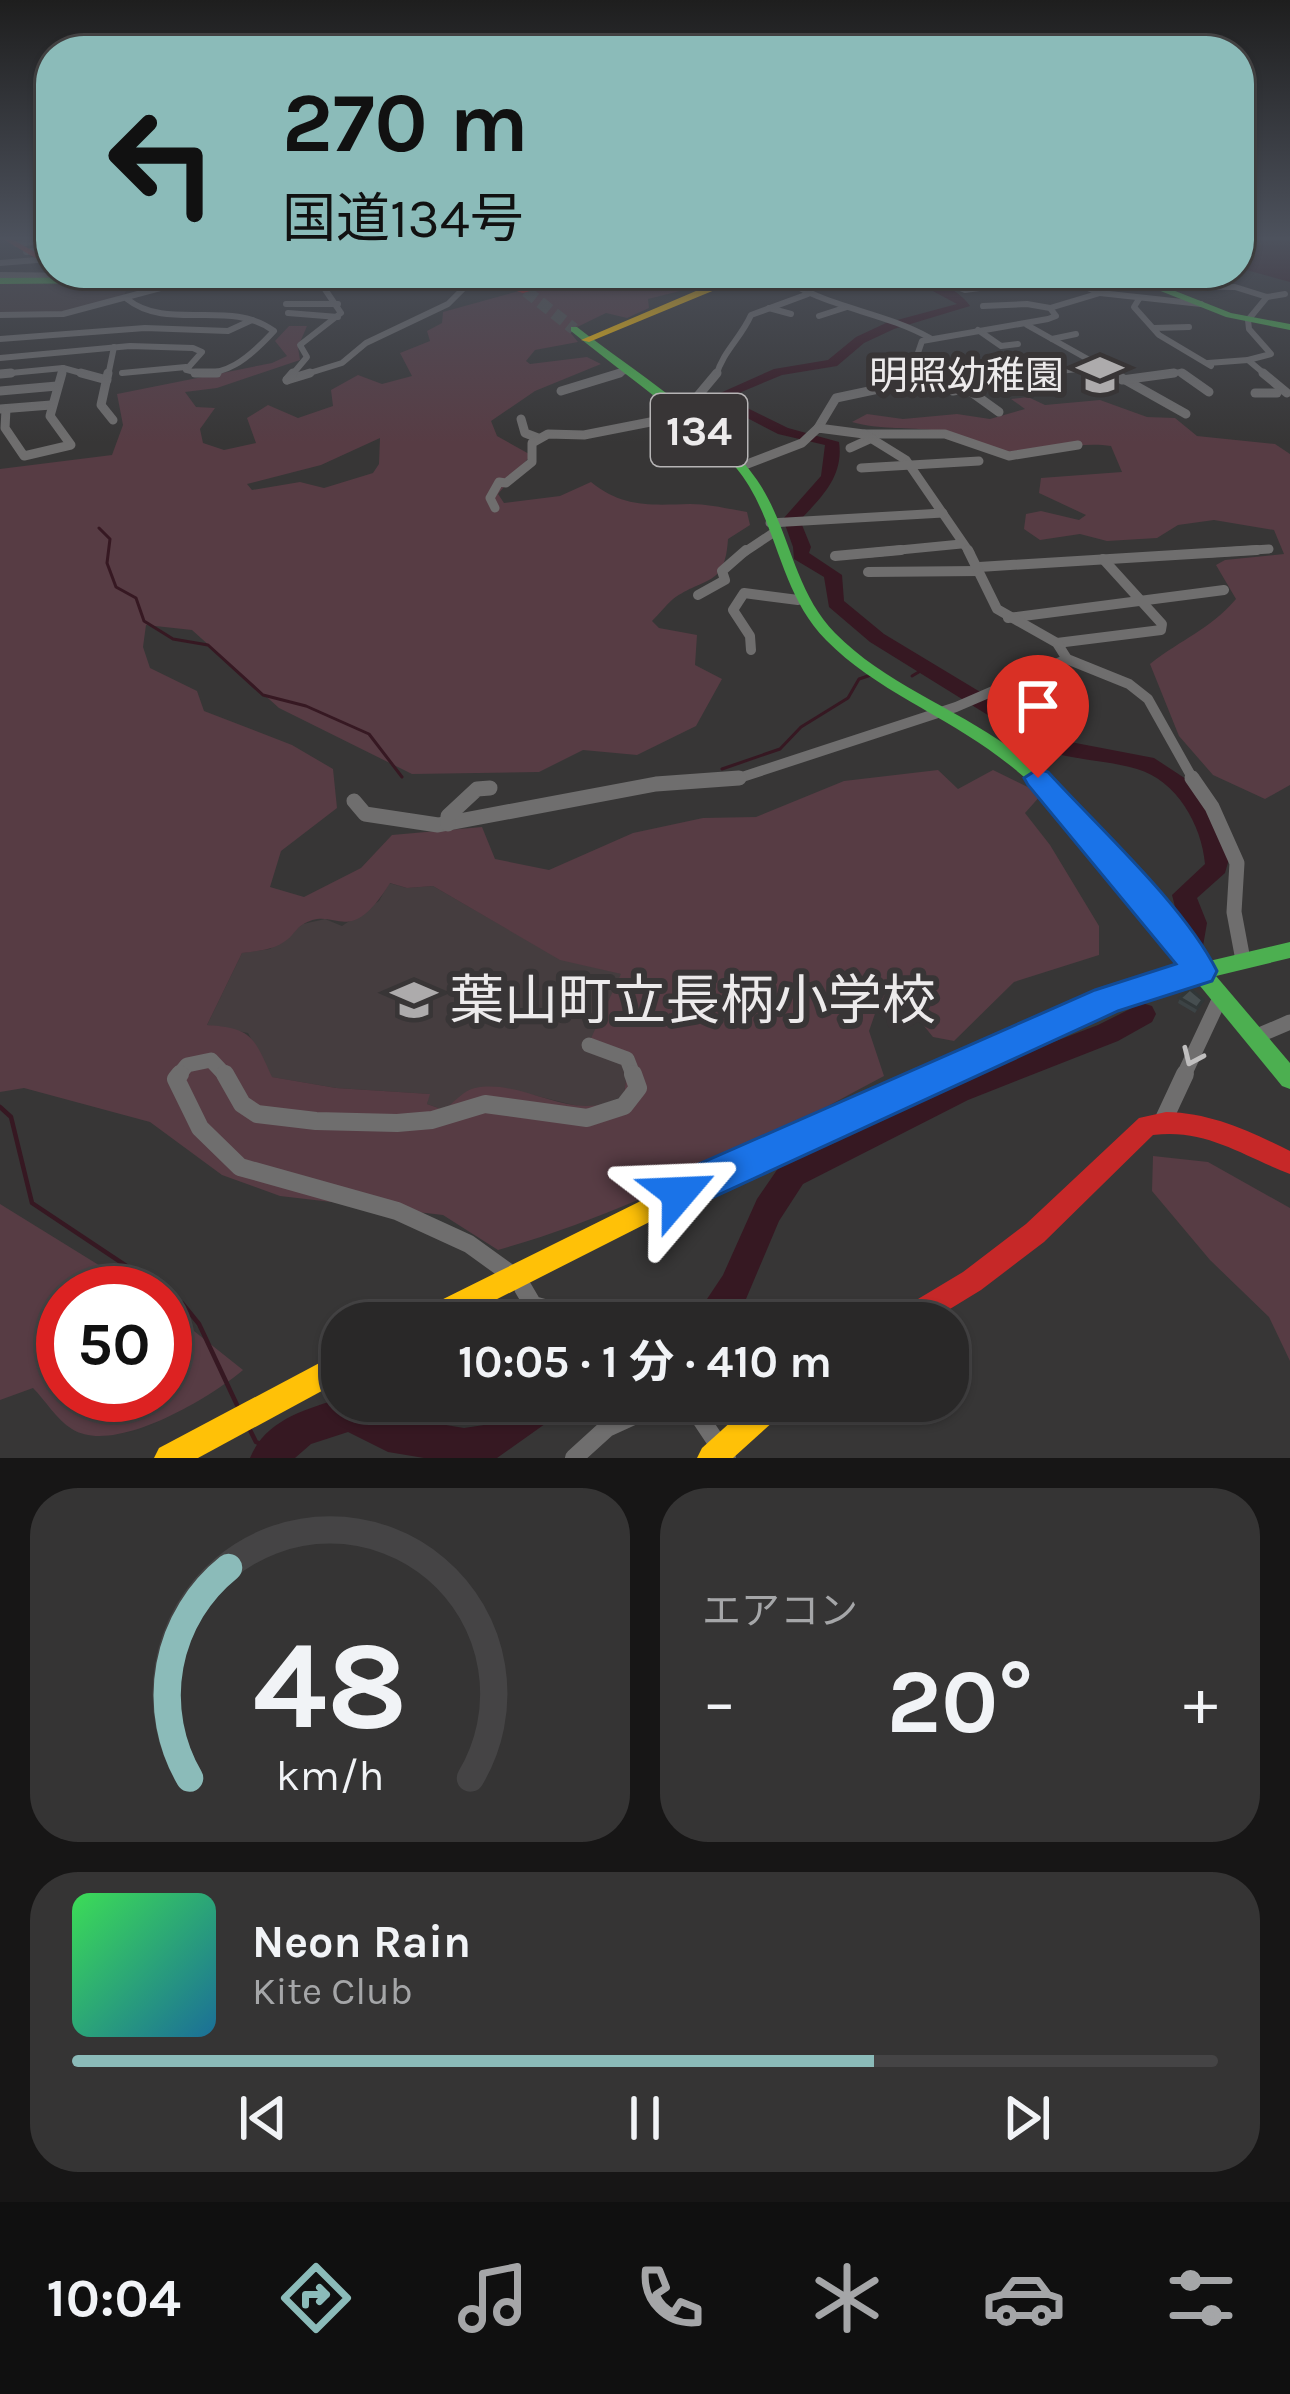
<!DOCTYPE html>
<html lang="ja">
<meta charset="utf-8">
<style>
:root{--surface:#292828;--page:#353434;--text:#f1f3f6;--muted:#a5a6a8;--line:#454445;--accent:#8bbbb9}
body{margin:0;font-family:Karla,"Noto Sans JP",sans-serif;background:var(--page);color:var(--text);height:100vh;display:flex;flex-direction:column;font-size:45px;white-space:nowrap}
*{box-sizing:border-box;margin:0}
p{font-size:39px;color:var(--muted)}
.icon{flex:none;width:66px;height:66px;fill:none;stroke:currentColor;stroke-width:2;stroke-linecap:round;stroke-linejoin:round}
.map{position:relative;height:1458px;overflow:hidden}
.details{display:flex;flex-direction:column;gap:30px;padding:30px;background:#171616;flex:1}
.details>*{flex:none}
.top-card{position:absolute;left:36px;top:36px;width:1218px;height:252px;border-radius:48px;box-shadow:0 3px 9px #0004,0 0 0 3px var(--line);background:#8bbbb9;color:#111;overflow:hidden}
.speed{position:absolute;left:36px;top:1266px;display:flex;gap:24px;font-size:60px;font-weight:700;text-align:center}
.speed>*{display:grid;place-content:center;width:156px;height:156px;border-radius:50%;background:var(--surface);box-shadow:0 3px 9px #0004,0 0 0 3px var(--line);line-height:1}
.speed .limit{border:18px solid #d22;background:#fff;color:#111}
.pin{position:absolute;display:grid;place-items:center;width:102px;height:102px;color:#fff;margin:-123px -51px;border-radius:50% 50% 50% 0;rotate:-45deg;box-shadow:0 0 12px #0007}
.pin .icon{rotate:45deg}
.me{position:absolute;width:132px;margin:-66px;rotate:64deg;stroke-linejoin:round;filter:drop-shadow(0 0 9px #0008)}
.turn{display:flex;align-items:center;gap:42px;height:252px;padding:0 48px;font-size:54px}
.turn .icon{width:156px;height:156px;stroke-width:2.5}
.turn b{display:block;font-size:84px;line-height:102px}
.big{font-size:90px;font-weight:700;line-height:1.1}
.details .tile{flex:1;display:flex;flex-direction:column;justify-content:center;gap:18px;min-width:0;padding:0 42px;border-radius:48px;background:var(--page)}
.details .dial{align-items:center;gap:0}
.dial svg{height:312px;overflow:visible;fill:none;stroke:var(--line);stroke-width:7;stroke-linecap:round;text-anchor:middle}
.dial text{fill:var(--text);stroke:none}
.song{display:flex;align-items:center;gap:36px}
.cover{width:144px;height:144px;border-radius:18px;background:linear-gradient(135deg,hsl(130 70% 55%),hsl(200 70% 35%))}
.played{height:12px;border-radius:6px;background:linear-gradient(90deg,var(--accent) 70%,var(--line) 70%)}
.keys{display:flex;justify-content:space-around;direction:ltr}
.heat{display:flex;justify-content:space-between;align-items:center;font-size:66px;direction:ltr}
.details .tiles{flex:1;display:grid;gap:30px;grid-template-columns:1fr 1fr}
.tile:last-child{grid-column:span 2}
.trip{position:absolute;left:321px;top:1302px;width:648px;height:120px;border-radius:48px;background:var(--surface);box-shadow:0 3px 9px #0004,0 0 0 3px var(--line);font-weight:700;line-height:120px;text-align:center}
.tab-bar{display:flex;height:192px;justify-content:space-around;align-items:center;background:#101010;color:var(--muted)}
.tab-bar .icon{width:84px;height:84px}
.tab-bar .on{color:var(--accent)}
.tab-bar b{font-size:54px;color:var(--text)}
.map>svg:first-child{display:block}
.built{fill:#453d3f}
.green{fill:#573c44;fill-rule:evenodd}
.water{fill:#361822}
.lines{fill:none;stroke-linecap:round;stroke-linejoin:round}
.stream-far1{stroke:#361822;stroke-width:3}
.stream{stroke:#361822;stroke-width:4.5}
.river{fill:#361822;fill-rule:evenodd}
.highway-tunnel{stroke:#525151;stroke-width:12;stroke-dasharray:12 6;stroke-linecap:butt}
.street-far4{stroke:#6f6e6e;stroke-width:6}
.street-far3{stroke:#6f6e6e;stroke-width:9}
.street-far2{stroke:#6f6e6e;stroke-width:10}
.street-far1{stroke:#6f6e6e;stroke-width:15}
.street{stroke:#6f6e6e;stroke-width:18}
.fast{fill:#4caf50;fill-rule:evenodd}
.slow{fill:#ffc107;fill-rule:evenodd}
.jam{fill:#c62828;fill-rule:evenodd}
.wall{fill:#3c4345}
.building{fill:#464e50;stroke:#313738;stroke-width:3}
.oneway{stroke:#c0bfbf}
.route{fill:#1a73e8;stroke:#114b97;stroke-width:3}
.labels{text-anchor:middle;stroke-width:12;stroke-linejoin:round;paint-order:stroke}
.far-poi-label{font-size:39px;fill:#eceaeb;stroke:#383536;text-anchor:end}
.shield{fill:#383536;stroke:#b6b4b5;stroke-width:3}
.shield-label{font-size:42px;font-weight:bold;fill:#eceaeb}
.near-poi-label{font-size:54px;fill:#eceaeb;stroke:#383536;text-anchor:start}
</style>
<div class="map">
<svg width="1290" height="1458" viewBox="0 0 1290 1458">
<rect width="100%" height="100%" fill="#373636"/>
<g class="built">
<polygon points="130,283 122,299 52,315 0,315 0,284"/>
<polygon points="389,883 407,888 433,886 560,959 622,974 615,1059 627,1070 624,1096 590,1109 504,1088 444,1110 427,1104 429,1094 336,1088 271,1077 248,1033 207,1025 242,953 270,949 303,924 325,919 342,926 379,901"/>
</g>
<g class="green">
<path d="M616 273 694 283 696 287 648 299 649 308 627 318 606 313 569 331 578 342 535 350 526 361 530 364 587 357 601 364 535 391 491 421 497 436 531 455 498 494 504 503 560 496 591 482C623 508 651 505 690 504 709 504 729 509 747 512L750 525 728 539C725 588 705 576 673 599 666 605 659 614 652 621L659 628 697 635 695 665 722 679 696 726 637 755 583 750 539 772 412 774 279 708 192 630 146 625 143 647 150 668 197 691 204 711 292 745 333 769 337 808 281 851 270 887 304 897 361 868 392 835 482 827 495 859 549 870 633 833 703 818 756 817 844 781 938 770 958 789 993 770 1042 794 1025 813 1050 845 1099 926V955L1014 982 954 1041 933 1037 903 1000 878 1005 869 1031 884 1076C759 1143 636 1211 498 1250L443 1215 280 1196 222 1175 150 1122 24 1088 0 1092V469L112 455 123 425 117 394 272 363 287 356 275 341 289 326H307L298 347 300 360 217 388 185 392 196 407 215 408 200 429 203 443 224 450 256 443 247 418 268 405 298 418 333 406 331 390 358 375 382 384 412 376 400 353 430 341 427 331 442 323 443 312 533 287 609 282ZM380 438 379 464 373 473 324 488 300 482 252 490 247 484 321 465ZM390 883 407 888 433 886 560 960 621 974 586 1049 615 1059 627 1070 624 1096C571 1126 527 1078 475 1088 464 1090 453 1103 444 1110L427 1104 430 1094 336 1088 272 1077C254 1037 252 1028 207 1025L242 953C258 951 275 950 288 939 293 935 296 929 302 925 336 903 347 952 390 883Z"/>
<path d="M1028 397 1045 405 1100 400 1147 417 1175 418 1197 436 1275 444 1290 454V785L1265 799 1213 775 1179 736 1150 664C1183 638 1208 631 1236 599L1216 565 1225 560 1284 554 1274 530 1214 520 1178 525 1157 538 1107 541 1080 534 1040 540 1024 529 1026 514 1041 511 1079 520 1086 515 1039 493 1041 478 1122 472 1111 446C1075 440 1043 456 1008 451 988 449 966 435 945 432 913 426 883 431 852 422L867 414 903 419 957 414 990 419 1025 409 1011 399Z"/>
<polygon points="1153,1156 1208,1162 1290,1208 1290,1361 1269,1317 1210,1260 1152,1191"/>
<path d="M0 1204 144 1293H63V1395H165V1308L243 1370C210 1398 114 1456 72 1429 57 1420 45 1400 33 1388L0 1400Z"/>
</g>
<polygon class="water" points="1239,238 1290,238 1290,282 1239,268"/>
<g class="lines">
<g class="stream-far1">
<polyline points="144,273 156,273"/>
<polyline points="122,275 133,273"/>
<polyline points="99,528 110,539 107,563 116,587 136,598 144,621 173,639 208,645 263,695 306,706 369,734 402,777"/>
<polyline points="912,676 929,666"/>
<polyline points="722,769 780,749 801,727 848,698 859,679 871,675"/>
</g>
<g class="stream">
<polyline points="0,1107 11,1117 32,1203 182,1303 199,1324 237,1405"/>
<polyline points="250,1430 256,1442 274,1449"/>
</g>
<g class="river">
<path d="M899 273C922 273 958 287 970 306L894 329 864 343 837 366 782 375 727 398 788 428 839 442C844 476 822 497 800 520L811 547 809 553 842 575 844 601 884 634 1060 740 1154 758 1186 779 1215 819 1229 859 1225 873 1197 898 1207 923 1203 946 1194 949 1185 946 1172 895 1205 864C1202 825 1176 780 1137 769 1107 760 1077 761 1044 750L870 642 829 607 824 577 794 559 793 547 783 519 821 476 825 445 778 434 709 398 774 369 828 360 856 337 886 323 957 304Z"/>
<polygon points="1142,1003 1152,1006 1156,1014 1152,1022 1118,1041 968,1100 803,1184 779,1221 746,1299 730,1323 691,1323 723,1275 757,1199 781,1164 948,1082 1098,1025"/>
<path d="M342 1398V1401H364L392 1416 464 1428 484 1425 516 1401H564L559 1414 497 1458H424L388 1452 348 1432 311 1444 295 1458H250C265 1420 306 1409 342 1398Z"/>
</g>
<polyline class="highway-tunnel" points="526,291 574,329"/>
<g class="street-far4">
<polyline points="16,244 51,240"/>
<polyline points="26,252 51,249"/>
<polyline points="0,263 37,260"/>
<path d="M776 273C822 308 880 310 930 338"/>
<polyline points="1051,273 1100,293 1201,304"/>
<polyline points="1,275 84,276"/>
<polyline points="102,276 121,273"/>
<polyline points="921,277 988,275 1009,284 1057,278"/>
<polyline points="941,280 965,290 1008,284"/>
<polyline points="137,285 164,287 250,273"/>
<polyline points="1149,285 1174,273"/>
<polyline points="1155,286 1235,287 1267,297 1285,294"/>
<polyline points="1139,299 1134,307 1159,335 1211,366"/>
<polyline points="286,304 338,304"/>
<polyline points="983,306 1027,304 1050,308"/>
<polyline points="769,308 791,314"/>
<polyline points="288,313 338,317"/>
<polyline points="0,315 63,314 164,287"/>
<polyline points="819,316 847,307"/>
<polyline points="1027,325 1118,376"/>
<polyline points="1154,328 1189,327"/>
<polyline points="978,330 1001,346 1018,344"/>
<polyline points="0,339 145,328 228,331 252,320"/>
<polyline points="1052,339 1076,334"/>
<path d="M0 358 130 346 193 348 202 352 186 370C223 382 250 357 274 331 230 298 168 332 127 299"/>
<polyline points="996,359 1027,374 1099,367"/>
<polyline points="1208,363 1248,360"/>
<polyline points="63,368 92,376"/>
<polyline points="917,370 927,376"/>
<polyline points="122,373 186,367"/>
<polyline points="0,374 63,368 61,376"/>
<polyline points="108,376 114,347"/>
<polyline points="291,376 307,357 300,345 341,313 320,282 331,273"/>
<polyline points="300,376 342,363 366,343 448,304 464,288 501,280"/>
<polyline points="610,376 626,371"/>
<path d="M716 376C723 351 741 338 751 315L808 294"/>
<polyline points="910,376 922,341 1048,319 1056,316 1050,308 1100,293 1105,279"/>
<polyline points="1152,376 1181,372 1186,376"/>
<polyline points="1267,376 1248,360 1271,354 1249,329 1248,320 1267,297"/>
</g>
<g class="street-far3">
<polyline points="81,373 107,380"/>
<polyline points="108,373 101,405 113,420"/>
<polyline points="195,373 217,373"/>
<polyline points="922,373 953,391 982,386"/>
<polyline points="1025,373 1038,373"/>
<polyline points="1113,373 1186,414"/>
<polyline points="1182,373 1209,392"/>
<polyline points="1263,373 1287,393"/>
<polyline points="0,374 11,373"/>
<polyline points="287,380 310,373"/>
<polyline points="287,380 293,373"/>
<polyline points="1122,380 1174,373"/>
<polyline points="967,389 999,412"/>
<polyline points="0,391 57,386"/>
<polyline points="561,391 620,373"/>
<polyline points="1255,393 1277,393"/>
<polyline points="0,409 51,405"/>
<polyline points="6,409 5,428 24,456 71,445 50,416 62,373"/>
<polyline points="521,419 525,433 538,438"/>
<polyline points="818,428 836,398 888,387 914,373"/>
<polyline points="865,434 945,434 1009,456 1078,445"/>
<polyline points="850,448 872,438"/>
<polyline points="742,466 802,443 818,428 864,434 906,460 970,553"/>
<polyline points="861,468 979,461"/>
<polyline points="495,508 490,498 499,482 506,483 532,462 532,443 548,434 584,435 681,416 717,373"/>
<polyline points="770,523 943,513"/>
<polyline points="743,553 773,533"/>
<polyline points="869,553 961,544"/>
<polyline points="1209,553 1269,549"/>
</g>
<g class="street-far2">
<polyline points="835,556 901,550"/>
<polyline points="979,567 1257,550"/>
<polyline points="868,572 979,571"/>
<polyline points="698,595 725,580 722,571 746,550"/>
<polyline points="1008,618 1224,590"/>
<polyline points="1057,643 1161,630 1162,624 1103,559"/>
<polyline points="751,650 750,636 733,610 744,593 798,600"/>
<polyline points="1067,659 1129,684 1148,699 1194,781"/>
<polyline points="730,781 956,707 1067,659 1057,643 997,609 968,550"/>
</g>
<g class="street-far1">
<polyline points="1192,778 1212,807 1237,863 1234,912 1243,960"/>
<polyline points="354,801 365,814 438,825 656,784 739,778"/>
<polyline points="448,824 448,816 477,789 490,788"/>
<polyline points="1255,1037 1290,1022"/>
<polyline points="589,1045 627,1059 634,1077"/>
<polyline points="177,1077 187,1065 211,1060 227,1077"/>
<polyline points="1183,1077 1221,996"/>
</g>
<g class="street">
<polyline points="180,1074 176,1079 200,1128 240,1167 397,1211 469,1244 512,1275"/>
<polyline points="225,1074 242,1104 257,1114 316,1121 397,1123 432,1120 485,1104 587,1118 624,1106 638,1088 633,1074"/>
<polyline points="1164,1119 1185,1074"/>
<polyline points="523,1288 533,1305 599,1323"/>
<polyline points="689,1401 727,1458"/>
<polyline points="574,1458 607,1428 666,1401"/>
</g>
<g class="fast">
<polygon points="189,273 222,273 218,276 140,283 0,284 0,278 140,277"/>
<polygon points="647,273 667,273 717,283 713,286"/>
<polygon points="1060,273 1082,273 1155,283 1231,313 1290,324 1290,330 1226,317 1153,288"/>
<path d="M571 327H577C632 370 718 423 757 480 790 528 793 590 835 633 884 683 953 707 1009 747 1089 804 1147 885 1205 962L1290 942V958L1216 976 1290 1063V1089L1282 1086 1196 981 1011 1049 1003 1047 1000 1040 1003 1033 1186 968C1131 892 1075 813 999 757 944 715 875 690 826 640 783 596 779 536 749 486 734 460 708 440 685 421 648 390 609 362 571 331Z"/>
</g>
<g class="slow">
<polygon points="849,273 893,273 889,276 722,287 589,342 581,340 717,282"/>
<polygon points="1011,1031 1019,1033 1022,1040 1019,1047 685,1204 450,1323 409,1323 413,1314 667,1188"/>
<polygon points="342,1351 342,1380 198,1458 154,1458 159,1448"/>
<polygon points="754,1401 789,1401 785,1411 733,1458 697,1458 702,1448"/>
</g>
<g class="jam">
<polygon points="1,238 10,238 51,261 51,267"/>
<polygon points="462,273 475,273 530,291 523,293"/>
<polygon points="494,273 579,273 575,276 498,276"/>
<path d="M1166 1112C1212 1113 1250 1131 1290 1151V1174C1243 1156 1206 1128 1153 1135L1044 1242 981 1290 927 1323H889L893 1314 963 1272 1026 1224 1139 1118Z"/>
</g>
</g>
<polygon class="wall" points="1180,998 1203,1000 1195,1013 1178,1003"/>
<polygon class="building" points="1190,989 1203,1000 1197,1008 1180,998"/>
<defs><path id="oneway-chevron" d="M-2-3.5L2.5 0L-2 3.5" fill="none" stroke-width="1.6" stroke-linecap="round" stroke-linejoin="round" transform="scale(3)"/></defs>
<use class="oneway" href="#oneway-chevron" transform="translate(1192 1057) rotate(114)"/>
<linearGradient id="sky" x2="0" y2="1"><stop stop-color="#1e1e1e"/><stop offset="0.54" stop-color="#4d525d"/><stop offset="1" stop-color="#4d525d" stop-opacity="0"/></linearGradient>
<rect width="1290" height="442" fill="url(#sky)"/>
<path class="route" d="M1038 769 1048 772C1100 829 1183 904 1217 971L1212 981 1118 1011 694 1206 679 1212 665 1206 659 1193 665 1179 1095 990 1176 964 1028 785 1024 778Z"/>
<defs>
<g id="school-bare" transform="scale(3.6)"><path d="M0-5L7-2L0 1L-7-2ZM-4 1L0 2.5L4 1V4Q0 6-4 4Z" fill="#adabac" stroke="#383536" stroke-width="2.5" paint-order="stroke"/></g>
</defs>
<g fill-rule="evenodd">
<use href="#school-bare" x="1100" y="375"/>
<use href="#school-bare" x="414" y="1000"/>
</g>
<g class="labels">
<g class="far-poi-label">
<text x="1064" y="389">明照幼稚園</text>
</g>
<rect class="shield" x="651" y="394" width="96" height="72" rx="9"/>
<g class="shield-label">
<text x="699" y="445">134</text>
</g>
<g class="near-poi-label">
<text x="450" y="1019">葉山町立長柄小学校</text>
</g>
</g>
</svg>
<div class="speed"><div class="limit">50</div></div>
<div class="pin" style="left:1038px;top:778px;background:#d93025"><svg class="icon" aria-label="arrive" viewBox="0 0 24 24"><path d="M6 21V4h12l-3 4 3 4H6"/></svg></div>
<svg class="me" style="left:679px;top:1193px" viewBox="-20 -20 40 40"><path d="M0-17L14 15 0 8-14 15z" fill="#1a73e8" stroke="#fff" stroke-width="4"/></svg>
<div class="trip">10:05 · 1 分 · 410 m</div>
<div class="top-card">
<div class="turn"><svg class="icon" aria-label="left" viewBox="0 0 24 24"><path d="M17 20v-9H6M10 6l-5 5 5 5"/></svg><div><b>270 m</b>国道134号</div></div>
</div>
</div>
<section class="details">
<div class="tiles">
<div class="tile dial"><svg viewBox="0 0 100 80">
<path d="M14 69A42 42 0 1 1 86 69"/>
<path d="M14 69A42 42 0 0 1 24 15" stroke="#8bbbb9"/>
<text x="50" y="56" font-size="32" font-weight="700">48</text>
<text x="50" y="72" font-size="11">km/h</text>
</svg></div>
<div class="tile"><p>エアコン</p>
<div class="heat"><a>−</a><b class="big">20°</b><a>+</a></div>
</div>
<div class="tile">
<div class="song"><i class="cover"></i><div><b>Neon Rain</b><p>Kite Club</p></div></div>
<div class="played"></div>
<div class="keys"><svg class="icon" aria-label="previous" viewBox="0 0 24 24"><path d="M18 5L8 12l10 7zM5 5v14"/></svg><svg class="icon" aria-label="pause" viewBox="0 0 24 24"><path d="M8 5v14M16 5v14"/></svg><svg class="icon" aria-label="next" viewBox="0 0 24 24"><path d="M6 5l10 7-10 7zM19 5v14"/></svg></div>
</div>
</div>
</section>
<nav class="tab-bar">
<b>10:04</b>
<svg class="icon on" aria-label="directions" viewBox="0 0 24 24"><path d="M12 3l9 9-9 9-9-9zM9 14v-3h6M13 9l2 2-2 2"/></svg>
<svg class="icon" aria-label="music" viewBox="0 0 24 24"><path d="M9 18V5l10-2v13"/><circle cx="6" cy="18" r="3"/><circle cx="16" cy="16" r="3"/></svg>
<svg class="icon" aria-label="phone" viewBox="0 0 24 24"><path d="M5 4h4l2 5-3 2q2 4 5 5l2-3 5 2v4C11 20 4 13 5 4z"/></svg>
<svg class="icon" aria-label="climate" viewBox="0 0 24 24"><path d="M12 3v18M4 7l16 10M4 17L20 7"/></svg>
<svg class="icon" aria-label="car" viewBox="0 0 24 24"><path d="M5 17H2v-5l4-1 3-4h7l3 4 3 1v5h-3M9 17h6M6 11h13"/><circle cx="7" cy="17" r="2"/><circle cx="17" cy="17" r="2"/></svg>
<svg class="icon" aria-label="filters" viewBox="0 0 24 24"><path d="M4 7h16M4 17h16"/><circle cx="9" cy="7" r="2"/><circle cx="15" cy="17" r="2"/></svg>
</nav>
